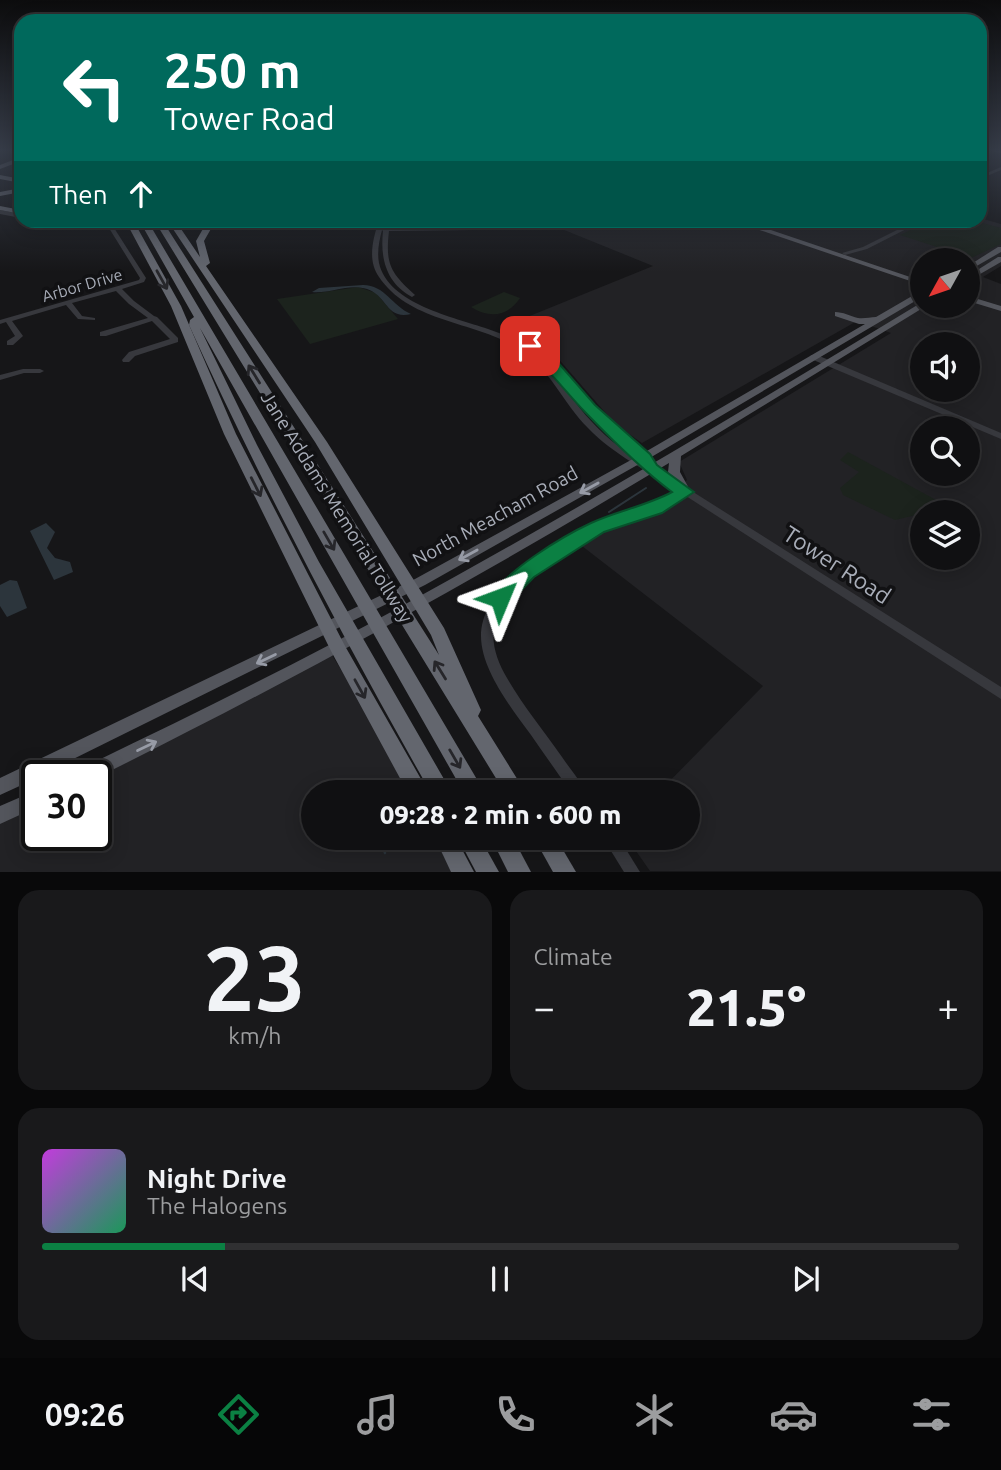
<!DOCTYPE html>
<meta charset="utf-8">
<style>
:root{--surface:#101012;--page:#19191b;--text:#f1f3f6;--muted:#9c9d9f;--line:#303032;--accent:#0b8043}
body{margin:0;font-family:Ubuntu,sans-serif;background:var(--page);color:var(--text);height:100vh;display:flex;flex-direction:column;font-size:26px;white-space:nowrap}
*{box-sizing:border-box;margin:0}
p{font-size:23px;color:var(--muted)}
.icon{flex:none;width:38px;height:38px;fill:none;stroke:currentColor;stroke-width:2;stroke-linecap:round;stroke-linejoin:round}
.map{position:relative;height:872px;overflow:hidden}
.sheet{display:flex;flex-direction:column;gap:18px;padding:18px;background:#09090a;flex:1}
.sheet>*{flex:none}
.banner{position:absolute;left:14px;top:14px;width:973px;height:214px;border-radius:21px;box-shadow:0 4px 18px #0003,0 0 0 2px var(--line);background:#00695c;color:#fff;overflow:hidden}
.needle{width:46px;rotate:230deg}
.fabs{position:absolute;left:910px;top:248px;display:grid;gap:14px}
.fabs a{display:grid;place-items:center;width:70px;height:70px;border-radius:50%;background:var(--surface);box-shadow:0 4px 18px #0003,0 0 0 2px var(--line);font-size:35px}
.speed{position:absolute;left:21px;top:760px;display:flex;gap:14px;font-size:35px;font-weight:700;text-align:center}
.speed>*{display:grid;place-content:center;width:91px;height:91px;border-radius:50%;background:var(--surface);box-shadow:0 4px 18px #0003,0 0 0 2px var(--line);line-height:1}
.speed .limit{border:4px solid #111;border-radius:10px;background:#fff;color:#111}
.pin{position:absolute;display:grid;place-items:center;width:60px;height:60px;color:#fff;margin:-30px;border-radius:14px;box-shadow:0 4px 10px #0006}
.me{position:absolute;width:77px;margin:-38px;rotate:46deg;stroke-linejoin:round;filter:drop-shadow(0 0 5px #0008)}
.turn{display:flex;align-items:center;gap:24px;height:147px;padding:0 35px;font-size:32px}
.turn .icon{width:91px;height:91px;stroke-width:2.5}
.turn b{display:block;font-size:49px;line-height:60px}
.then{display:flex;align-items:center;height:66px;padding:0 35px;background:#0003;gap:14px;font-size:26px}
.big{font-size:52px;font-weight:800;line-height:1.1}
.sheet .card{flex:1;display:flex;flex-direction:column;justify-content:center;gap:10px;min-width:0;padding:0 24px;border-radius:21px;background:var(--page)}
.sheet .dial{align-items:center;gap:0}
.dial b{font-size:91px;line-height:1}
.song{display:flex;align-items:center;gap:21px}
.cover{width:84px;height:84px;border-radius:10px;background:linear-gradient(135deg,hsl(290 70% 55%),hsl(150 70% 35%))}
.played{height:7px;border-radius:4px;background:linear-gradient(90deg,var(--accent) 20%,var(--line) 20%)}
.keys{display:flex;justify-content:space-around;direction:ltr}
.heat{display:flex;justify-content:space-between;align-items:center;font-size:38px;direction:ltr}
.sheet .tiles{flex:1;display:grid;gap:18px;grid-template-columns:1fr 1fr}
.card:last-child{grid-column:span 2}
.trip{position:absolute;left:301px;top:780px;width:399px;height:70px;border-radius:35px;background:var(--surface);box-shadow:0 4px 18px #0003,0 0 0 2px var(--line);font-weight:800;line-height:70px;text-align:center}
.tab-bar{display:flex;height:112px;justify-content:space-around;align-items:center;background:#060607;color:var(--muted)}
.tab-bar .icon{width:49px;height:49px}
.tab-bar .active{color:var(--accent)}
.tab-bar b{font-size:32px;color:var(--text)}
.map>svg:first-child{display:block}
.built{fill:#222225;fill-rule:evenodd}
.green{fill:#1c231d}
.water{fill:#2c353c}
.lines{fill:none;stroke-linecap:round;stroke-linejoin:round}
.stream-far1{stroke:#2c353c;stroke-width:2}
.stream{stroke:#2c353c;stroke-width:2.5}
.minor{fill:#37383d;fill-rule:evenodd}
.major{fill:#53555c;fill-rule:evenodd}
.highway{fill:#63666e;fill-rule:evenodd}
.oneway{stroke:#26262a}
.oneway2{stroke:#979ba6}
.route{fill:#0b8043;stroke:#07532c;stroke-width:2}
.labels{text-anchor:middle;stroke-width:7;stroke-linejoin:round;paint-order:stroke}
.far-street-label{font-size:16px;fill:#a8adb8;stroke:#111113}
.street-label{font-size:19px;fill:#a8adb8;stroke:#111113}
.near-street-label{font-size:23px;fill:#a8adb8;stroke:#111113}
</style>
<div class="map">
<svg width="1001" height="872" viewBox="0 0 1001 872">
<rect width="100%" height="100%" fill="#161618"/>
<g class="built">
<path d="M980 218 1001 224V266L983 277 1001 284V871H650L627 838H688V793H658L763 686 582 546 597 521 659 504 687 480 679 462 891 333 857 321 642 443 616 425 556 356 532 338 505 326 653 266 542 221ZM922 261H968V306H922ZM922 345H968V390H922ZM922 429H968V474H922ZM922 513H968V558H922Z"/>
<polygon points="327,647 417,793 313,793 313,838 444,838 465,872 0,872 0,816 37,798 37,835 96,835 96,775 81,775"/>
</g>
<g class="green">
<polygon points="929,221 975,221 1001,228 1001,244 971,258 900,235"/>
<polygon points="358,287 376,293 398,319 310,344 277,299"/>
<path d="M504 292 520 298C508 316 490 319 471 307Z"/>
<polygon points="848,452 960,513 922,513 922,519 916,515 895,520 843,495 840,488 859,472 840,460"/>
</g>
<g class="water">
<path d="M363 285C385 285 392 306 411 314 386 320 387 295 367 289 349 283 330 294 312 292L319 288Z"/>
<polygon points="46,523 55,532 47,548 55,558 70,562 73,572 54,580 30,531"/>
<polygon points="10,580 17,581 27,608 7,617 0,606 0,585"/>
</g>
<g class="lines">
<polyline class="stream-far1" points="609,512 646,488"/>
<g class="stream">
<polyline points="331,787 340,793"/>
<polyline points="380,838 385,853"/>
</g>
<g class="minor">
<polygon points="991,150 1001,151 1001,153 991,151"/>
<polygon points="1001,167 1001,170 980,179 980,176"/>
<polygon points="0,210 21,214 21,218 0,214"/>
<polygon points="104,220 109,220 146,278 144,282 122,289 134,301 154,316 157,317 178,338 178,342 135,356 129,362 123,362 122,360 129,352 170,339 152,321 106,336 100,336 100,332 148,318 129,304 116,291 72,303 82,316 95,318 95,320 78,319 66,305 12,321 23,336 13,345 7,345 7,341 15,336 6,322 0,324 0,320 139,280 140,278"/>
<path d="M379 220H385L383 227H384L385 220H391L389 227 471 226 502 220H516L471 230 389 231C385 265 391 273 415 295L412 297C386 283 380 258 383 231L382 230C379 241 377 252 379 263 388 304 454 317 488 329 503 334 518 341 532 351L529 348 530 346H536L566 374 612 427 650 460 652 462 649 464 1001 687V699L686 496C663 510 636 514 612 525 577 540 503 583 495 622 490 642 497 661 507 678 523 706 544 731 562 757 570 769 580 780 586 793H571C558 773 544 754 531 735 512 709 481 670 481 636 481 583 559 543 600 522 626 510 654 506 679 491 648 471 614 455 588 428 563 403 549 367 518 348 475 321 410 323 379 277 367 260 373 239 379 220ZM545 364 560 378 606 431 636 458C614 445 595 427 579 407 567 393 557 378 545 364Z"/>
<polygon points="917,220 924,220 867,249 845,255 842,253 863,247"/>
<polygon points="811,355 817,355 1001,433 1001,439 811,359 810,357"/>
<polygon points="23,369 40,369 44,371 40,373 24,373 0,380 0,375"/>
<polygon points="603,838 619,838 640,872 624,872"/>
</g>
<g class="major">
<polygon points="730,220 741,220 922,281 922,285"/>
<polygon points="998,247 1001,247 1001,252 968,271 968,266"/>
<polygon points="998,257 1001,257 1001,262 968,281 968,276"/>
<path d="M919 292H922V297L648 459 425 585 41 775H37V778L0 795V778L415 579 640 455 865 324H859L835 316V312C843 312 850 316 858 318 864 319 870 317 876 317Z"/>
<polygon points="968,296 1001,306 1001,311 968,301"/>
<path d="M919 304H922V306H926L681 456 680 472 691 492 689 495H681L668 472 669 463C482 576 292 681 96 778V775H78L80 769C188 717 296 664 402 606 577 510 748 408 919 304Z"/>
<polygon points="37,790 37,807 0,824 0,806"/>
</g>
<g class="highway">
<polygon points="21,157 21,161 0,169 0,165"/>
<polygon points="0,175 21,179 21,183 0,179"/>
<polygon points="21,188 21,192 0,196 0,192"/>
<polygon points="0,206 21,210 21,214 0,210"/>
<polygon points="125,220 133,220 181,306 236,434 345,646 429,793 408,793 331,651 224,434 171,306"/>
<path d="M139 220H147L485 793H464L200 328 257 445 319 562 452 793H431C344 640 262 485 189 325L190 320 194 317Z"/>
<polygon points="154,220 162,220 439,655 431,635 315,442 167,220 175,220 200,257 196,241 208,220 216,220 204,241 210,263 206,266 327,442 444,628 481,710 478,716 526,793 505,793"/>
<polygon points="435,838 456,838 474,872 451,872"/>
<polygon points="458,838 480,838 499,872 476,872"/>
<polygon points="491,838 513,838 531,872 508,872"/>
<polygon points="534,838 556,838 576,872 553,872"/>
</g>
</g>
<defs><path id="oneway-shaft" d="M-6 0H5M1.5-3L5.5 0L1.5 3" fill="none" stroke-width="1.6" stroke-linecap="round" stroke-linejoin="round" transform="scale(1.75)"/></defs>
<g class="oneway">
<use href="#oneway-shaft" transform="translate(162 280) rotate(61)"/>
<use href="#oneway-shaft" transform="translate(254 374) rotate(-122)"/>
<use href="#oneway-shaft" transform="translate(256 487) rotate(63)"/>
<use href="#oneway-shaft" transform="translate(329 541) rotate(60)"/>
<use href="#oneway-shaft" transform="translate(440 670) rotate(-122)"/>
<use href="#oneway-shaft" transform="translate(360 689) rotate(61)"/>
<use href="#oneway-shaft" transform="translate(455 759) rotate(60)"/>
</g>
<g class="oneway2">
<use href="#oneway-shaft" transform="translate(589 488) rotate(151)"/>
<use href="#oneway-shaft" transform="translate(468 555) rotate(151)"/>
<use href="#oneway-shaft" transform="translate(266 659) rotate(154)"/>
<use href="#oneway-shaft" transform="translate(147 746) rotate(-26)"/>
</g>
<linearGradient id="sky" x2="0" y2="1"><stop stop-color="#0c0c0d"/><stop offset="0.55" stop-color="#363c48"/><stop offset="1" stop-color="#363c48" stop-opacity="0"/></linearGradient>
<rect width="1001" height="272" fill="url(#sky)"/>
<path class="route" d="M525 343H534L555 359 595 405 650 454 657 465 694 492 662 513 604 532 534 577 508 604H493L490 598C505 571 563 536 591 523 617 511 646 506 672 492 641 469 612 440 585 412 564 390 548 368 525 349Z"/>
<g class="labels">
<g class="far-street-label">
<text transform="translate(82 285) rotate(-16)" y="6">Arbor Drive</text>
</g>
<g class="street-label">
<text transform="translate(337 507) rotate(58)" y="7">Jane Addams Memorial Tollway</text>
<text transform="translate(495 516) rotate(-29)" y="7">North Meacham Road</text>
</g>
<g class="near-street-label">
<text transform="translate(837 565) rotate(33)" y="8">Tower Road</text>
</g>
</g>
</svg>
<div class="fabs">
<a><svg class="needle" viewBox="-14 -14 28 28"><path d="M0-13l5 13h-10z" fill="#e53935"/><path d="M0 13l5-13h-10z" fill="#9c9d9f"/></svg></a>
<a><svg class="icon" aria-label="sound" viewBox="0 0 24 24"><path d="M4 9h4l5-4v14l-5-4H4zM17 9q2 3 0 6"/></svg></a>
<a><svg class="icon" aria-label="search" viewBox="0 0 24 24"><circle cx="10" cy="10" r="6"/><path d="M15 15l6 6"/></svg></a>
<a><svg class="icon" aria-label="layers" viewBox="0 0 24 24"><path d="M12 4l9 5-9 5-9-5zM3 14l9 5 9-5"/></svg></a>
</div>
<div class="speed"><div class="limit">30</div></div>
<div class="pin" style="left:530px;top:346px;background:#d93025"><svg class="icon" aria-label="arrive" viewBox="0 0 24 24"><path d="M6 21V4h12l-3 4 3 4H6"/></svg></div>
<svg class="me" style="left:500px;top:598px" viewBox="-20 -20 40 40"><path d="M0-17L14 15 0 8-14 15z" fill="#0b8043" stroke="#fff" stroke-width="4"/></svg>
<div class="trip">09:28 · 2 min · 600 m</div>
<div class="banner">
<div class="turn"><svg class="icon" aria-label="left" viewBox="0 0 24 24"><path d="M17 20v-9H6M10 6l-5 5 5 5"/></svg><div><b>250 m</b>Tower Road</div></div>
<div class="then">Then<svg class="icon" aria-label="ahead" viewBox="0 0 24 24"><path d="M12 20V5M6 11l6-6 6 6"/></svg></div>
</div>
</div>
<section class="sheet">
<div class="tiles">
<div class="card dial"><b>23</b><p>km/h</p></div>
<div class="card"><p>Climate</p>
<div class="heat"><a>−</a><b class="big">21.5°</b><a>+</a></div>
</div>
<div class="card">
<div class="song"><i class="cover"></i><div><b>Night Drive</b><p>The Halogens</p></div></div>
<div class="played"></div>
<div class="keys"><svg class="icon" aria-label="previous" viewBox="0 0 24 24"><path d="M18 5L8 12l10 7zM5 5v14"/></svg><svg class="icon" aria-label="pause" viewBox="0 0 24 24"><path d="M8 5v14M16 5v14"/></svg><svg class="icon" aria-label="next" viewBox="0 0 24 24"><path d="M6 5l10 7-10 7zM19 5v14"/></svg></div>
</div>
</div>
</section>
<nav class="tab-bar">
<b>09:26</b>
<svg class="icon active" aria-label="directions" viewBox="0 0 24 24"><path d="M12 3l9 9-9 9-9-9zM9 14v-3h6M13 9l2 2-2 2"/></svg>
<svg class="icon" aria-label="music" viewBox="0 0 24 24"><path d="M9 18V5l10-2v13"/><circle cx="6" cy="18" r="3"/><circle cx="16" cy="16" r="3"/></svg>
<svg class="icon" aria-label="phone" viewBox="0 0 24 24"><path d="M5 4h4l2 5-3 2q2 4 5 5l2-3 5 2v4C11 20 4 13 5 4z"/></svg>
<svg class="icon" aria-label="climate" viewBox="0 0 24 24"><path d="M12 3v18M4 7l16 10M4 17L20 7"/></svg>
<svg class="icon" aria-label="car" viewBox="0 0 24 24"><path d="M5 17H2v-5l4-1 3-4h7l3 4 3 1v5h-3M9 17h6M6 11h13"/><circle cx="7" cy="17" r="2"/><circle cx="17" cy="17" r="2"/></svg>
<svg class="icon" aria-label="filters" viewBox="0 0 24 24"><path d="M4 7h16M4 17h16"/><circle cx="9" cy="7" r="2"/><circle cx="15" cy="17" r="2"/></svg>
</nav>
